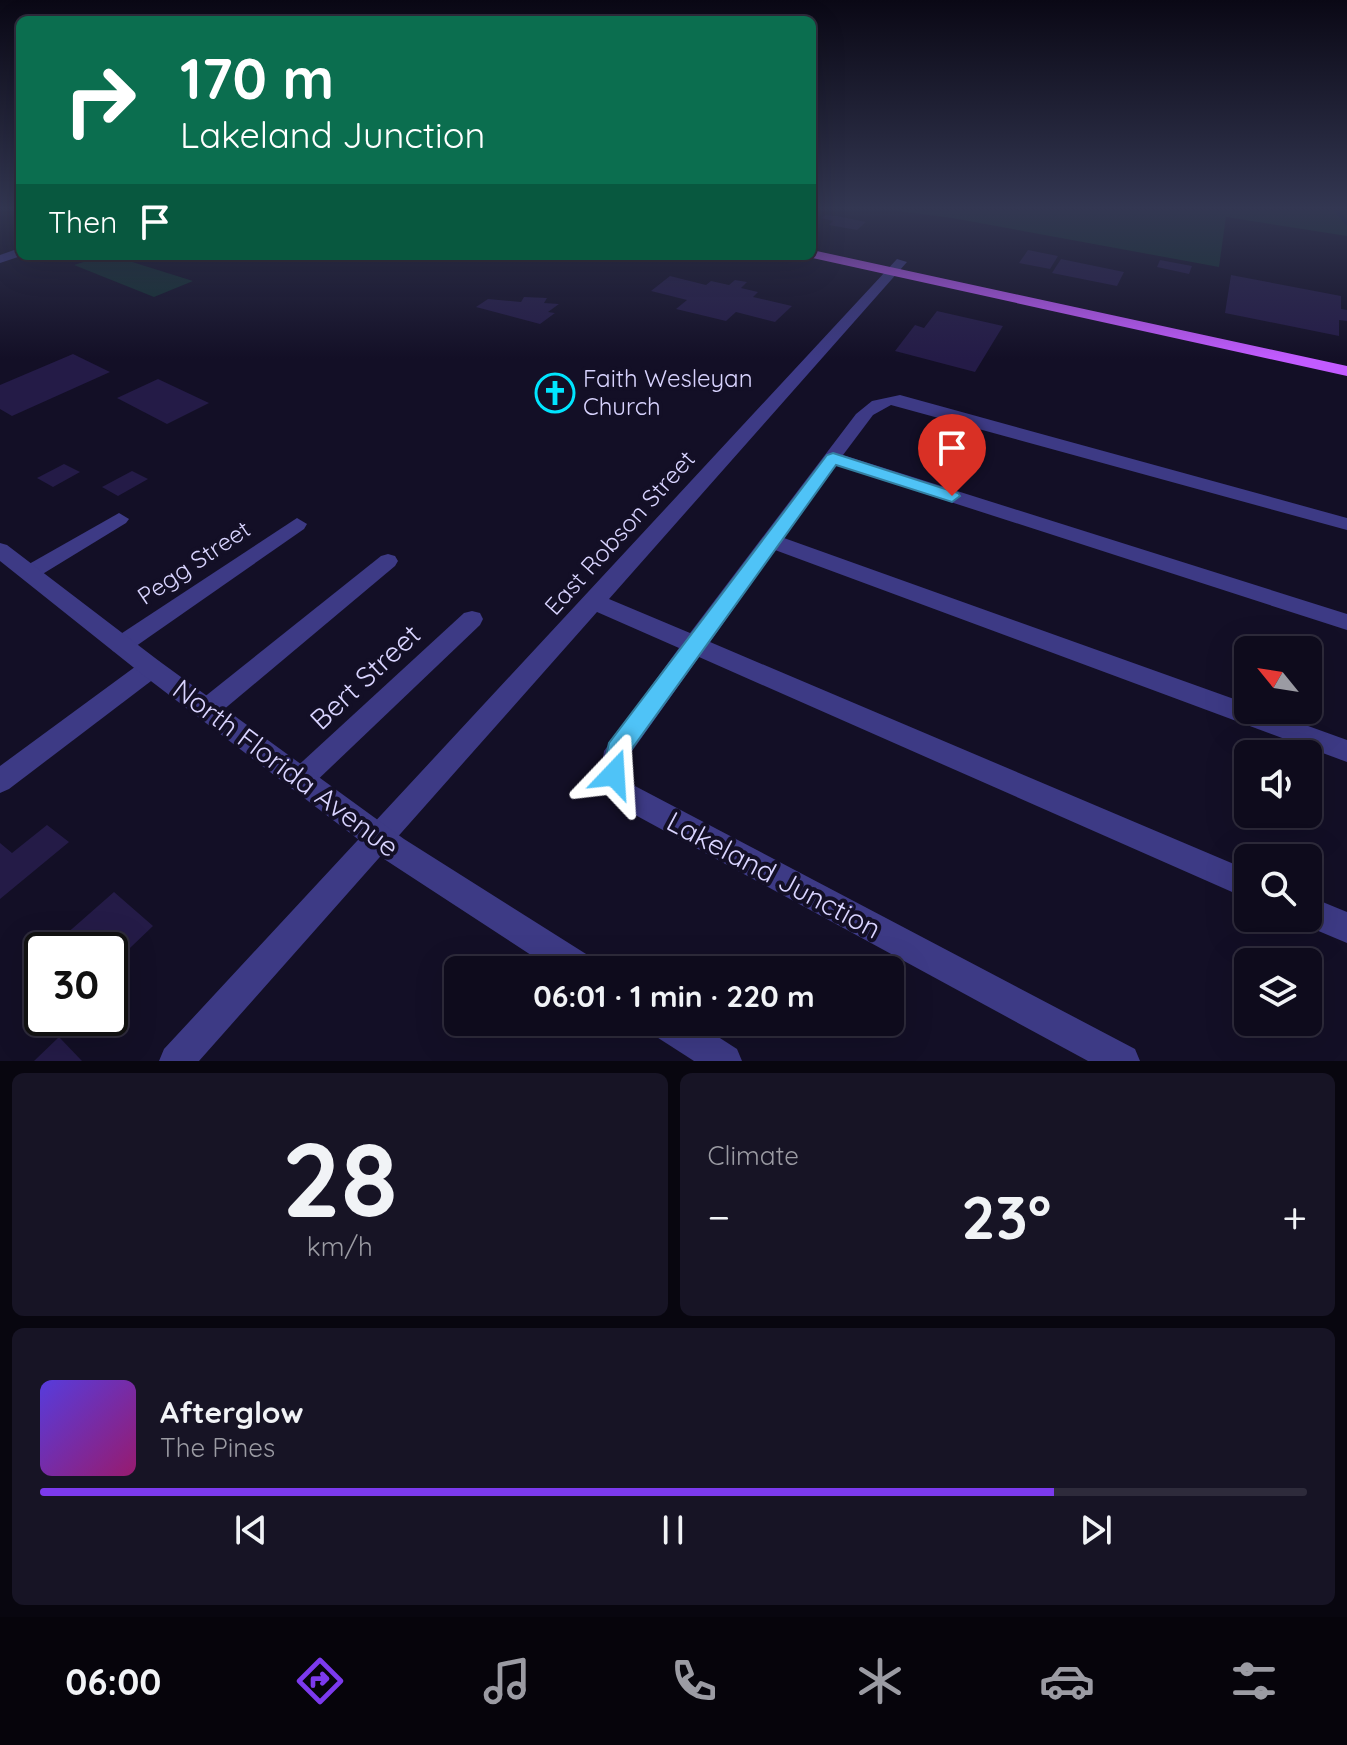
<!DOCTYPE html>
<meta charset="utf-8">
<style>
:root{--surface:#0e0b1c;--page:#171425;--text:#f1f3f6;--muted:#9b9ba3;--line:#2e2b3b;--accent:#7c3aed}
body{margin:0;font-family:Quicksand,sans-serif;background:var(--page);color:var(--text);height:100vh;display:flex;flex-direction:column;font-size:30px;white-space:nowrap}
*{box-sizing:border-box;margin:0}
p{font-size:26px;color:var(--muted)}
.icon{flex:none;width:44px;height:44px;fill:none;stroke:currentColor;stroke-width:2;stroke-linecap:round;stroke-linejoin:round}
.map{position:relative;height:1061px;overflow:hidden}
.sheet{display:flex;flex-direction:column;gap:12px;padding:12px;background:#08060f;flex:1}
.sheet>*{flex:none}
.top-card{position:absolute;left:16px;top:16px;width:800px;height:244px;border-radius:12px;box-shadow:0 8px 32px #0002,0 0 0 2px var(--line);background:#0b6e4f;color:#fff;overflow:hidden}
.needle{width:52px;rotate:300deg}
.buttons{position:absolute;left:1234px;top:636px;display:grid;gap:16px}
.buttons a{display:grid;place-items:center;width:88px;height:88px;border-radius:12px;background:var(--surface);box-shadow:0 8px 32px #0002,0 0 0 2px var(--line);font-size:40px}
.speed{position:absolute;left:24px;top:932px;display:flex;gap:16px;font-size:40px;font-weight:700;text-align:center}
.speed>*{display:grid;place-content:center;width:104px;height:104px;border-radius:50%;background:var(--surface);box-shadow:0 8px 32px #0002,0 0 0 2px var(--line);line-height:1}
.speed .limit{border:4px solid #111;border-radius:12px;background:#fff;color:#111}
.pin{position:absolute;display:grid;place-items:center;width:68px;height:68px;color:#fff;margin:-82px -34px;border-radius:50% 50% 50% 0;rotate:-45deg;box-shadow:0 0 8px #0007}
.pin .icon{rotate:45deg}
.me{position:absolute;width:88px;margin:-44px;rotate:20deg;stroke-linejoin:round;filter:drop-shadow(0 0 6px #0008)}
.turn{display:flex;align-items:center;gap:28px;height:168px;padding:0 32px;font-size:36px}
.turn .icon{width:104px;height:104px;stroke-width:2.5}
.turn b{display:block;font-size:56px;line-height:68px}
.then{display:flex;align-items:center;height:76px;padding:0 32px;background:#0003;gap:16px;font-size:30px}
.big{font-size:60px;font-weight:700;line-height:1.1}
.sheet .card{flex:1;display:flex;flex-direction:column;justify-content:center;gap:12px;min-width:0;padding:0 28px;border-radius:12px;background:var(--page)}
.sheet .dial{align-items:center;gap:0}
.dial b{font-size:104px;line-height:1}
.song{display:flex;align-items:center;gap:24px}
.cover{width:96px;height:96px;border-radius:12px;background:linear-gradient(135deg,hsl(250 70% 55%),hsl(320 70% 35%))}
.played{height:8px;border-radius:4px;background:linear-gradient(90deg,var(--accent) 80%,var(--line) 80%)}
.keys{display:flex;justify-content:space-around;direction:ltr}
.heat{display:flex;justify-content:space-between;align-items:center;font-size:44px;direction:ltr}
.sheet .tiles{flex:1;display:grid;gap:12px;grid-template-columns:1fr 1fr}
.card:last-child{grid-column:span 2}
.trip{position:absolute;left:444px;top:956px;width:460px;height:80px;border-radius:12px;background:var(--surface);box-shadow:0 8px 32px #0002,0 0 0 2px var(--line);font-weight:700;line-height:80px;text-align:center}
.dock{display:flex;height:128px;justify-content:space-around;align-items:center;background:#06040b;color:var(--muted)}
.dock .icon{width:56px;height:56px}
.dock .current{color:var(--accent)}
.dock b{font-size:36px;color:var(--text)}
.map>svg:first-child{display:block}
.green{fill:#12302f}
.lines{fill:none;stroke-linecap:round;stroke-linejoin:round}
.stream{stroke:#0a1f44;stroke-width:4}
.building{fill:#241b47}
.minor{fill:#3d3a85;fill-rule:evenodd}
.tertiary{fill:#3d3a85;fill-rule:evenodd}
.primary{fill:#c25bff;fill-rule:evenodd}
.route{fill:#4fc3f7;stroke:#337fa1;stroke-width:2}
.labels{text-anchor:middle;stroke-width:8;stroke-linejoin:round;paint-order:stroke}
.poi-label{font-size:24px;fill:#d9d4ff;stroke:#130f26;text-anchor:start}
.street-label{font-size:24px;fill:#d9d4ff;stroke:#130f26}
.near-street-label{font-size:28px;fill:#d9d4ff;stroke:#130f26}
</style>
<div class="map">
<svg width="1347" height="1061" viewBox="0 0 1347 1061">
<rect width="100%" height="100%" fill="#130f26"/>
<g class="green">
<polygon points="890,210 1347,210 1347,236 1226,217 1219,267 952,218"/>
<polygon points="103,256 113,256 193,281 154,297 74,265"/>
</g>
<g class="lines">
<polyline class="stream" points="1336,210 1347,223"/>
</g>
<g class="building">
<polygon points="825,215 837,216 866,222 857,230 829,225 833,221 821,218"/>
<polygon points="1028,250 1058,256 1050,269 1019,263"/>
<polygon points="1061,259 1124,272 1117,286 1052,273"/>
<polygon points="1160,260 1192,266 1189,274 1157,267"/>
<polygon points="1231,275 1341,296 1341,309 1347,310 1347,321 1339,320 1339,336 1225,313"/>
<polygon points="670,276 706,285 711,281 729,285 735,280 747,282 741,288 758,292 753,297 792,306 775,322 736,312 726,321 676,309 687,300 651,291"/>
<polygon points="524,297 547,298 544,303 559,304 548,312 555,313 540,324 476,307 488,299 521,302"/>
<polygon points="937,311 1003,326 975,372 895,351 915,325 924,328"/>
<polygon points="73,354 110,372 12,416 0,409 0,385"/>
<polygon points="158,379 209,403 167,424 117,398"/>
<polygon points="64,464 80,472 53,487 37,478"/>
<polygon points="132,471 148,479 118,496 102,487"/>
<polygon points="47,825 69,842 0,899 0,843 12,853"/>
<polygon points="114,892 153,926 110,967 110,950 48,950"/>
<polygon points="59,1037 82,1061 34,1061"/>
</g>
<g class="lines">
<g class="minor">
<polygon points="20,248 21,256 0,263 0,255"/>
<polygon points="897,259 907,262 609,599 690,633 856,414 872,401 900,395 1347,518 1347,530 891,405 873,415 843,455 1347,614 1347,630 836,465 784,538 1248,704 1248,710 1264,710 1347,740 1347,762 775,550 710,642 1248,870 1248,899 699,657 630,754 627,773 635,786 1135,1049 1140,1061 1088,1061 615,804 601,774 604,751 679,648 597,612 199,1061 159,1061 164,1049"/>
<polygon points="119,513 129,519 126,523 36,578 22,578 18,573 22,568"/>
<polygon points="297,518 307,524 304,529 129,651 121,654 113,651 109,645 113,639"/>
<polygon points="388,554 395,556 398,561 395,566 216,716 207,719 198,716 195,709 198,702 381,556"/>
<polygon points="472,611 480,613 483,619 480,625 309,788 300,792 291,788 287,780 291,772 464,613"/>
<polygon points="151,659 159,661 163,668 159,675 9,789 0,793 0,766 143,661"/>
<polygon points="1308,896 1347,912 1347,943 1297,922 1296,918 1308,918"/>
</g>
<g class="tertiary">
<polygon points="0,543 7,545 159,661 404,839 594,959 599,970 554,970 384,859 143,675 0,561"/>
<polygon points="647,1022 695,1022 737,1049 742,1061 694,1061 652,1034"/>
</g>
<polygon class="primary" points="812,250 1347,366 1347,376 808,257 812,256"/>
</g>
<linearGradient id="sky" x2="0" y2="1"><stop stop-color="#0a0815"/><stop offset="0.58" stop-color="#333752"/><stop offset="1" stop-color="#333752" stop-opacity="0"/></linearGradient>
<rect width="1347" height="359" fill="url(#sky)"/>
<polygon class="route" points="833,453 958,493 960,496 952,502 836,465 629,753 623,781 614,784 605,781 602,774 609,743 827,455"/>
<defs>
<g id="church-ring" transform="scale(2)"><circle r="9.5" fill="#130f26" stroke="#00e5ff" stroke-width="1.5"/><path d="M-1.2-6h2.4v3.5h3.3v2.4h-3.3V6h-2.4V-.1h-3.3v-2.4h3.3Z" fill="#00e5ff"/></g>
</defs>
<g fill-rule="evenodd">
<use href="#church-ring" x="555" y="393"/>
</g>
<g class="labels">
<g class="poi-label">
<text x="583" y="387">Faith Wesleyan<tspan x="583" dy="28">Church</tspan></text>
</g>
<g class="street-label">
<text transform="translate(620 533) rotate(-48)" y="8">East Robson Street</text>
<text transform="translate(194 563) rotate(-34)" y="8">Pegg Street</text>
</g>
<g class="near-street-label">
<text transform="translate(365 677) rotate(-43)" y="10">Bert Street</text>
<text transform="translate(286 768) rotate(37)" y="10">North Florida Avenue</text>
<text transform="translate(774 875) rotate(28)" y="10">Lakeland Junction</text>
</g>
</g>
</svg>
<div class="buttons">
<a><svg class="needle" viewBox="-14 -14 28 28"><path d="M0-13l5 13h-10z" fill="#e53935"/><path d="M0 13l5-13h-10z" fill="#9b9ba3"/></svg></a>
<a><svg class="icon" aria-label="sound" viewBox="0 0 24 24"><path d="M4 9h4l5-4v14l-5-4H4zM17 9q2 3 0 6"/></svg></a>
<a><svg class="icon" aria-label="search" viewBox="0 0 24 24"><circle cx="10" cy="10" r="6"/><path d="M15 15l6 6"/></svg></a>
<a><svg class="icon" aria-label="layers" viewBox="0 0 24 24"><path d="M12 4l9 5-9 5-9-5zM3 14l9 5 9-5"/></svg></a>
</div>
<div class="speed"><div class="limit">30</div></div>
<div class="pin" style="left:952px;top:496px;background:#d93025"><svg class="icon" aria-label="arrive" viewBox="0 0 24 24"><path d="M6 21V4h12l-3 4 3 4H6"/></svg></div>
<svg class="me" style="left:614px;top:774px" viewBox="-20 -20 40 40"><path d="M0-17L14 15 0 8-14 15z" fill="#4fc3f7" stroke="#fff" stroke-width="4"/></svg>
<div class="trip">06:01 · 1 min · 220 m</div>
<div class="top-card">
<div class="turn"><svg class="icon" aria-label="right" viewBox="0 0 24 24"><path d="M7 20v-9h11M14 6l5 5-5 5"/></svg><div><b>170 m</b>Lakeland Junction</div></div>
<div class="then">Then<svg class="icon" aria-label="arrive" viewBox="0 0 24 24"><path d="M6 21V4h12l-3 4 3 4H6"/></svg></div>
</div>
</div>
<section class="sheet">
<div class="tiles">
<div class="card dial"><b>28</b><p>km/h</p></div>
<div class="card"><p>Climate</p>
<div class="heat"><a>−</a><b class="big">23°</b><a>+</a></div>
</div>
<div class="card">
<div class="song"><i class="cover"></i><div><b>Afterglow</b><p>The Pines</p></div></div>
<div class="played"></div>
<div class="keys"><svg class="icon" aria-label="previous" viewBox="0 0 24 24"><path d="M18 5L8 12l10 7zM5 5v14"/></svg><svg class="icon" aria-label="pause" viewBox="0 0 24 24"><path d="M8 5v14M16 5v14"/></svg><svg class="icon" aria-label="next" viewBox="0 0 24 24"><path d="M6 5l10 7-10 7zM19 5v14"/></svg></div>
</div>
</div>
</section>
<nav class="dock">
<b>06:00</b>
<svg class="icon current" aria-label="directions" viewBox="0 0 24 24"><path d="M12 3l9 9-9 9-9-9zM9 14v-3h6M13 9l2 2-2 2"/></svg>
<svg class="icon" aria-label="music" viewBox="0 0 24 24"><path d="M9 18V5l10-2v13"/><circle cx="6" cy="18" r="3"/><circle cx="16" cy="16" r="3"/></svg>
<svg class="icon" aria-label="phone" viewBox="0 0 24 24"><path d="M5 4h4l2 5-3 2q2 4 5 5l2-3 5 2v4C11 20 4 13 5 4z"/></svg>
<svg class="icon" aria-label="climate" viewBox="0 0 24 24"><path d="M12 3v18M4 7l16 10M4 17L20 7"/></svg>
<svg class="icon" aria-label="car" viewBox="0 0 24 24"><path d="M5 17H2v-5l4-1 3-4h7l3 4 3 1v5h-3M9 17h6M6 11h13"/><circle cx="7" cy="17" r="2"/><circle cx="17" cy="17" r="2"/></svg>
<svg class="icon" aria-label="filters" viewBox="0 0 24 24"><path d="M4 7h16M4 17h16"/><circle cx="9" cy="7" r="2"/><circle cx="15" cy="17" r="2"/></svg>
</nav>
